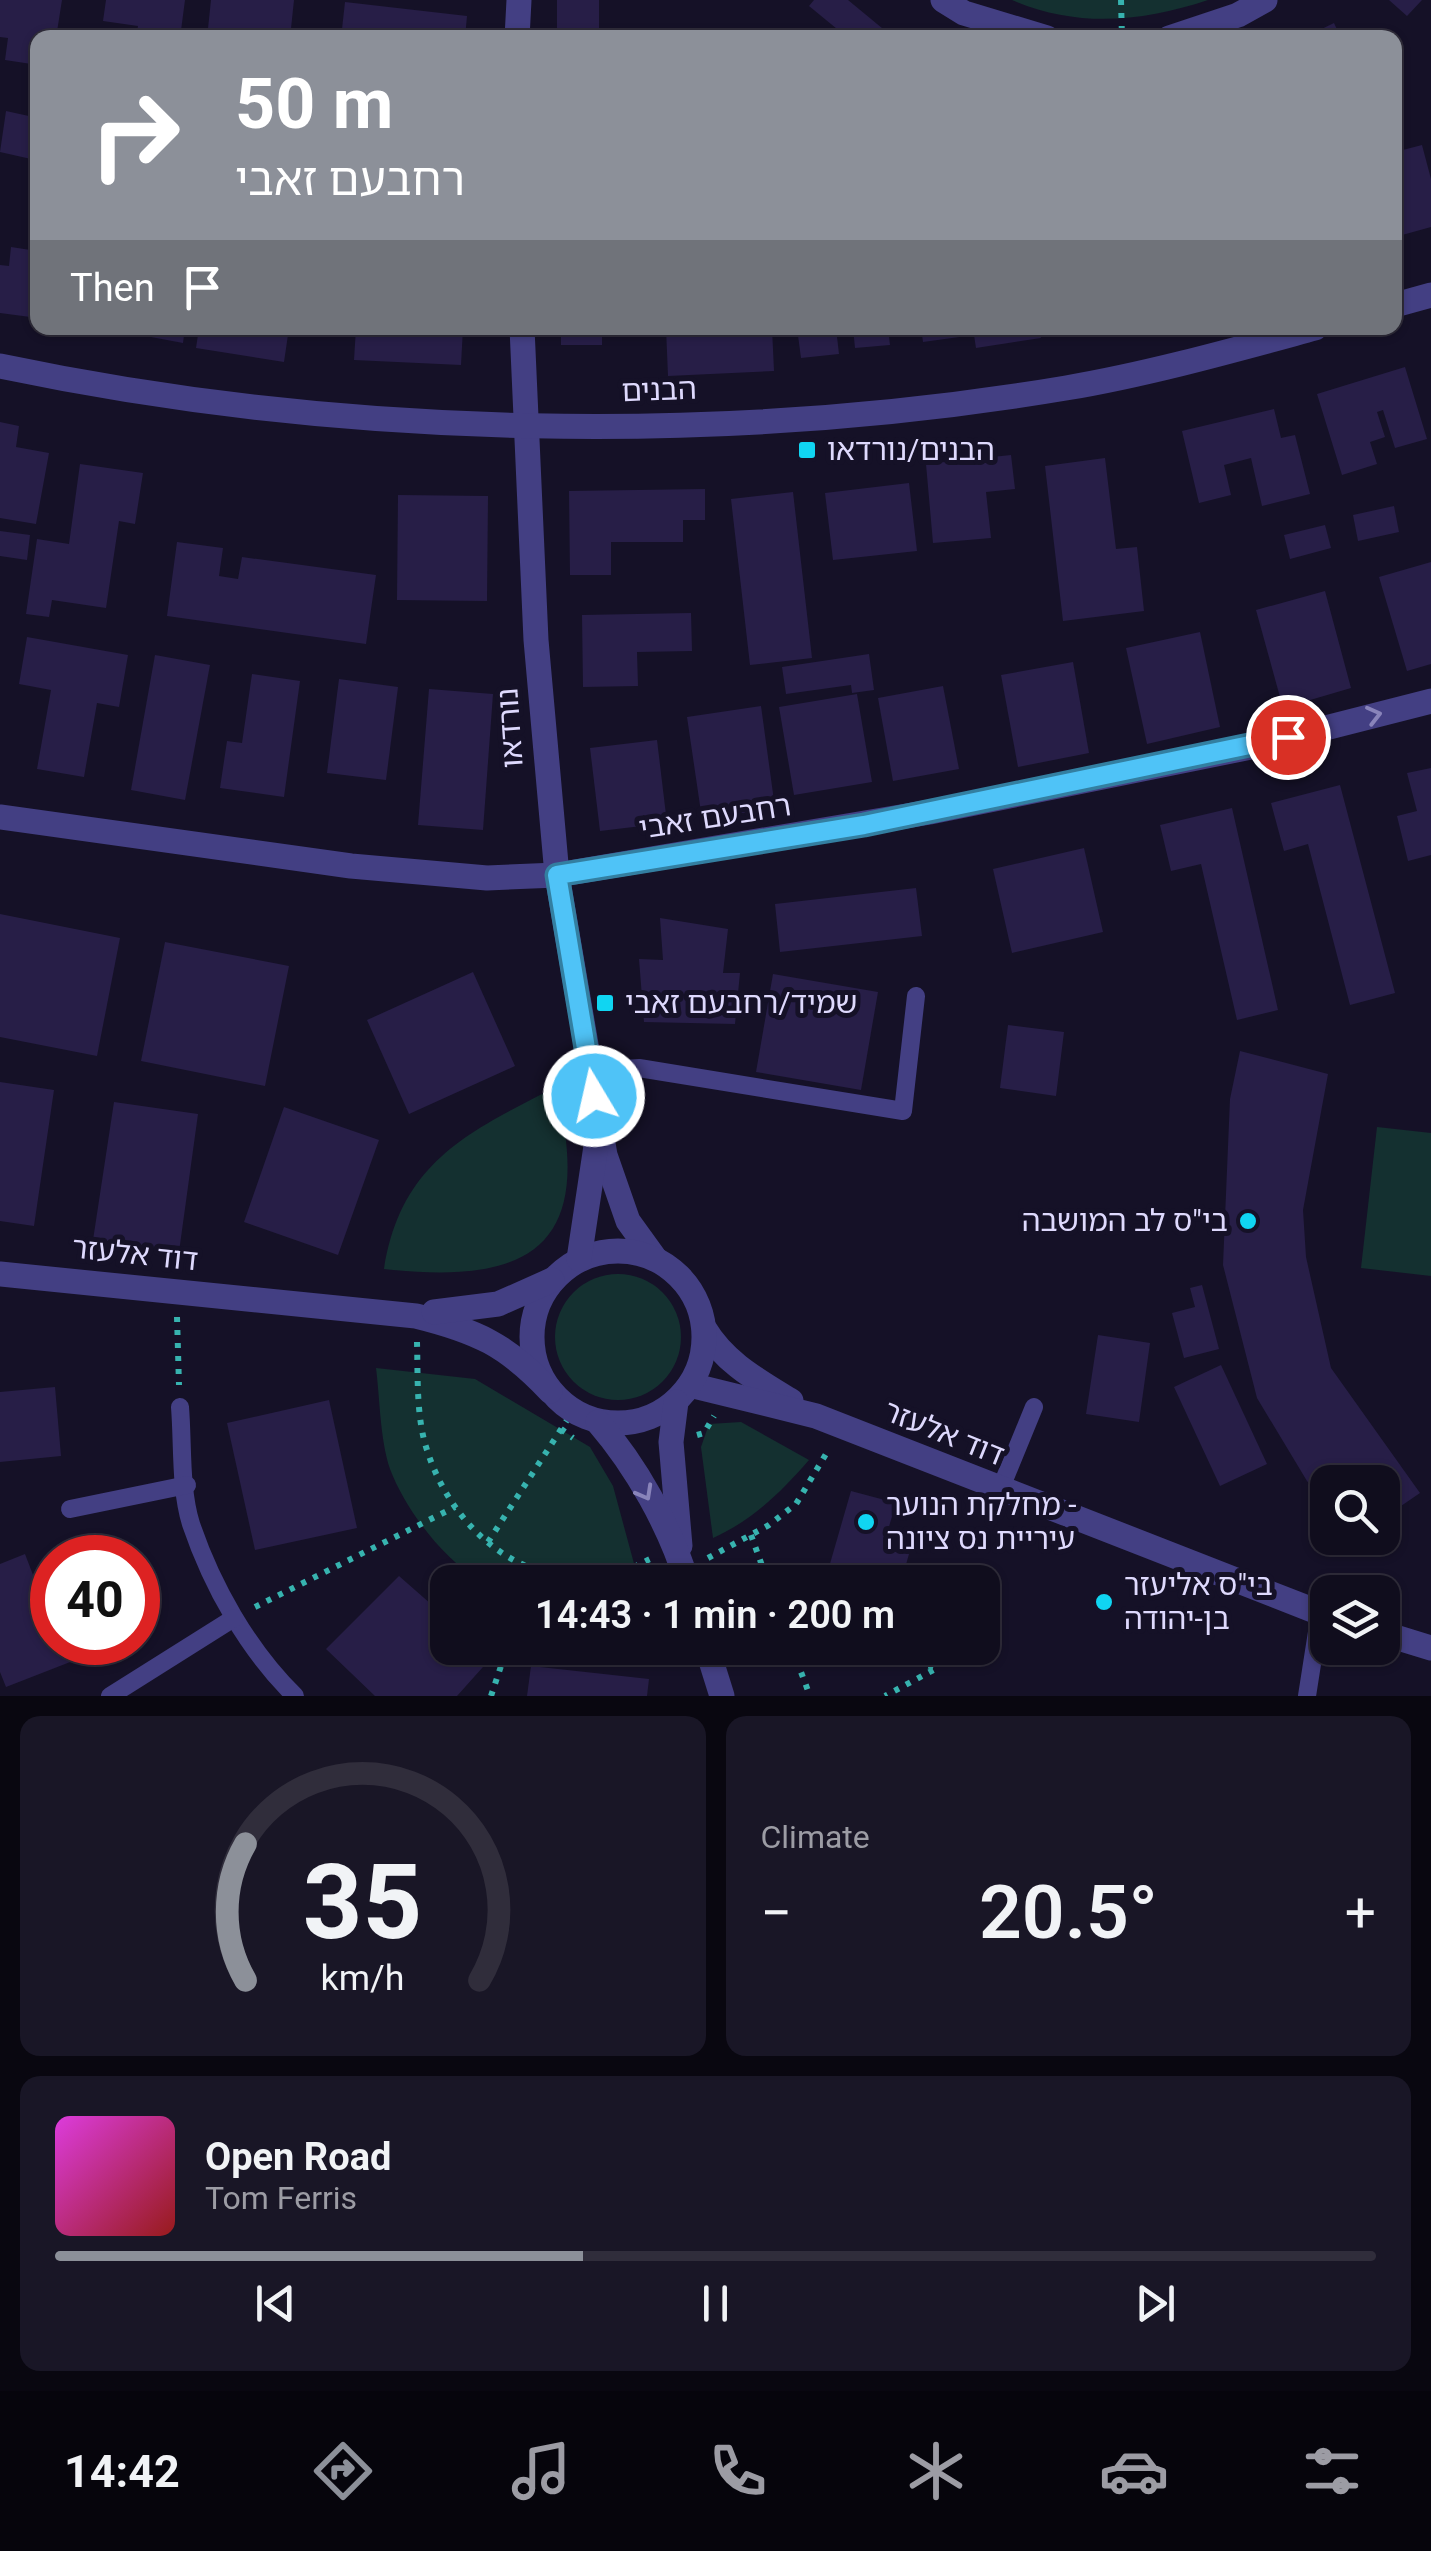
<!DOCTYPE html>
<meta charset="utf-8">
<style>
:root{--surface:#100d1d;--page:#191626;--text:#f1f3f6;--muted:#9c9ca4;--line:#302d3b;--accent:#8c9099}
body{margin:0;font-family:Roboto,"Noto Sans Hebrew",sans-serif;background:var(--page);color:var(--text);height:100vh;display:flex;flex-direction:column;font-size:38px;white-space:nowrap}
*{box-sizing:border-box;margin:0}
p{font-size:32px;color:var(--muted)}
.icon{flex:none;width:55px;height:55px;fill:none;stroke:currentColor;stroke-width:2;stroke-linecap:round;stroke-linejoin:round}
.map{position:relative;height:1696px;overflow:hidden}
.drawer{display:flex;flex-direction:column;gap:20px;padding:20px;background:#090710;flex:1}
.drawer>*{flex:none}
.guide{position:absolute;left:30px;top:30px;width:1372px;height:305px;border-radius:20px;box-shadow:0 2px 8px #0004,0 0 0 2px var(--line);background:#8c9099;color:#fff;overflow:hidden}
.tools{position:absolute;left:1310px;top:1465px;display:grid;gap:20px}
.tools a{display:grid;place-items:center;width:90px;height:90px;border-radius:20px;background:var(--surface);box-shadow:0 2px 8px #0004,0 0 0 2px var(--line);font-size:50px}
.speed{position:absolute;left:30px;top:1535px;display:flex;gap:20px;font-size:50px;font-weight:700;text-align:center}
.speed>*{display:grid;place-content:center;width:130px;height:130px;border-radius:50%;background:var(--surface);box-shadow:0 2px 8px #0004,0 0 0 2px var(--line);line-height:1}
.speed .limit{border:15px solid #d22;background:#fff;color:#111}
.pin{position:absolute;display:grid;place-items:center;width:85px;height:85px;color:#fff;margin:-42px;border:5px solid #fff;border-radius:50%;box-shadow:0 2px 10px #0007}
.me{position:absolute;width:110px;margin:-55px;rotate:351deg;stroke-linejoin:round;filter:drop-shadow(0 0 8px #0008)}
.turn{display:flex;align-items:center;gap:35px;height:210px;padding:0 40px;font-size:45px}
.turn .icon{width:130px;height:130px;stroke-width:2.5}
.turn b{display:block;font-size:70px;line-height:85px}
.then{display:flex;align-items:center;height:95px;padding:0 40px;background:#0003;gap:20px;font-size:38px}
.big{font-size:75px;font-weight:600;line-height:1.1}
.drawer .tile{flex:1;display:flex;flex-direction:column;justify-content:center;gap:15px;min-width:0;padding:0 35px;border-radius:20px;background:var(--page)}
.drawer .dial{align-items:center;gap:0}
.dial svg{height:260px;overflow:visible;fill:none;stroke:var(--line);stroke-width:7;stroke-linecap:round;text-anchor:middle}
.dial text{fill:var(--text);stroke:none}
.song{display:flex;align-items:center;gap:30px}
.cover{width:120px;height:120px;border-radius:15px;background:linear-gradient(135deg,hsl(300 70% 55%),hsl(0 70% 35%))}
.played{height:10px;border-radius:5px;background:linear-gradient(90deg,var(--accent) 40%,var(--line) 40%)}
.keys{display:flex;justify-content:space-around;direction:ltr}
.heat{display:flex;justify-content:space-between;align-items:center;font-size:55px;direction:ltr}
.drawer .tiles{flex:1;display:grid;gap:20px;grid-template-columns:1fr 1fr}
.tile:last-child{grid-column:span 2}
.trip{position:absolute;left:430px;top:1565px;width:570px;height:100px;border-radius:20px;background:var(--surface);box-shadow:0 2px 8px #0004,0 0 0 2px var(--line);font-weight:600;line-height:100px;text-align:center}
.tabs{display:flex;height:160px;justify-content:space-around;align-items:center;background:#06050c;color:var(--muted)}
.tabs .icon{width:70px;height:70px}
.tabs .active{color:var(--accent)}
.tabs b{font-size:45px;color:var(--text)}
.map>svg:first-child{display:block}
.green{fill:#143030}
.building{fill:#271e47}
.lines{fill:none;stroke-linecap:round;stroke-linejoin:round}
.path{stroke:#37b3af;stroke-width:6;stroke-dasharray:5 8;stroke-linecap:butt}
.service{stroke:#433f83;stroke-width:18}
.minor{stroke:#433f83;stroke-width:25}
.tertiary{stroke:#433f83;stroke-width:25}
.oneway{stroke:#8984ba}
.route-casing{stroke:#337fa1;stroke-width:25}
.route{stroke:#4fc3f7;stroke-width:18}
.poi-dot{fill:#10d5f2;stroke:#151127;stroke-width:4}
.labels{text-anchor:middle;stroke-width:10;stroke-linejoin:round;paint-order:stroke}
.street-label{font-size:30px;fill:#ded9fd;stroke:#151127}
.poi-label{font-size:30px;fill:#ded9fd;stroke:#151127;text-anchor:start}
</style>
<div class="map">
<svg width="1431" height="1696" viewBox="0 0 1431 1696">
<rect width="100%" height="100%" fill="#151127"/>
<g class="green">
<path d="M1012 0H1208C1142 22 1077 28 1012 0Z"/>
<path d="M556 1087C595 1243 535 1286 384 1269 401 1162 468 1132 556 1087Z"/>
<polygon points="1377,1127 1431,1133 1431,1276 1361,1268"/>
<circle cx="618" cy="1337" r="63"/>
<path d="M376 1368 475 1379 590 1447 613 1486 639 1582H482C444 1560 406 1511 390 1469 380 1439 380 1400 376 1368Z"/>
<path d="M741 1422 809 1460C781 1492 753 1520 713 1538L701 1447 709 1424Z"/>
</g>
<g class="building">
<polygon points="0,0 62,0 56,38 38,38 38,65 5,60 8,38 0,37"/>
<polygon points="106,0 185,0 180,38 136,38 138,26 103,21"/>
<polygon points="211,0 294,0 290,38 207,38"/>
<rect x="557" y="0" width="42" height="38"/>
<polygon points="814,0 848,0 894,38 848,38 809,6"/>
<polygon points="1389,0 1422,0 1407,16"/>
<polygon points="345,2 467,16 465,38 341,38"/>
<polygon points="1334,23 1340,36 1303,38"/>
<polygon points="6,111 38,118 38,142 31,159 0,152"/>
<polygon points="1422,145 1431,179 1431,227 1395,237 1395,152"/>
<polygon points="11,247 37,251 34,279 38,280 38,318 0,313 0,265 9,266"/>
<polygon points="103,328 185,328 183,343"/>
<polygon points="199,328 289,328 284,362 196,348"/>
<polygon points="356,328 463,328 461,365 354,360"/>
<rect x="561" y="328" width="41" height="17"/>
<polygon points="666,328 772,328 774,371 668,376"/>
<polygon points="797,328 836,328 839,354 801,358"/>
<polygon points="853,328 888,328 890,345 855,348"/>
<polygon points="921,328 1039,328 1041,338 976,348 974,335 923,342"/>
<polygon points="1405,367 1427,439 1395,448 1383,410 1377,412 1385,437 1370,442 1377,464 1342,475 1317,394"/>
<polygon points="1274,409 1281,438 1295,435 1310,494 1262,506 1251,458 1224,465 1231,495 1199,503 1182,431"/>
<polygon points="0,422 19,426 16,447 49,453 36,524 0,518"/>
<polygon points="1011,455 1015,489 986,492 991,538 933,543 926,464"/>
<polygon points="1105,458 1116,549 1137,547 1144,611 1063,621 1045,466"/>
<polygon points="80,464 143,473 135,524 119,521 106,608 52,600 49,617 26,614 37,539 69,544"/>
<polygon points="909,483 917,551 833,560 825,493"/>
<polygon points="705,489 705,520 683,520 683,542 611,542 611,575 570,575 569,491"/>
<polygon points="793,492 812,658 750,665 731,499"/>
<polygon points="398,495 488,496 487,601 397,600"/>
<polygon points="1394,506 1399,532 1358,541 1353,515"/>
<polygon points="1325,525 1331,548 1290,559 1284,535"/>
<polygon points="0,531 30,535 27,560 0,556"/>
<polygon points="177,542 223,548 219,576 238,579 242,557 376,575 366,644 167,616"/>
<polygon points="1431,562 1431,664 1407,671 1379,577"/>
<polygon points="1325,591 1351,688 1283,708 1256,610"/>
<polygon points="691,613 692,651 637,652 638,686 583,687 582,615"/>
<polygon points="1200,632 1220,727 1147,744 1126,648"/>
<polygon points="27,637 128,655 119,707 97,703 84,777 37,769 51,690 19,684"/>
<polygon points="869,654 874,690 852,693 851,685 786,694 782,667"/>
<polygon points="155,655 210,665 185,800 131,790"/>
<polygon points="1073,662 1089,753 1018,767 1001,675"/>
<polygon points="252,674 300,681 284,797 220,788 227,741 242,743"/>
<polygon points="339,679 398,687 386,780 327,773"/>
<polygon points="943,686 959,769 893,781 878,698"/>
<polygon points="429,689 493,694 483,830 418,825"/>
<polygon points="857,694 872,782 794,795 779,707"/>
<polygon points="761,706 775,808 702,819 687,717"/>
<polygon points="657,740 667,823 600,831 590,748"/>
<polygon points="1431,768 1431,855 1408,861 1397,816 1417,811 1407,773"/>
<polygon points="1340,785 1395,993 1350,1005 1308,844 1284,851 1271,803"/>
<polygon points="1232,808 1278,1010 1237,1020 1201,864 1171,871 1160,825"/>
<polygon points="1084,848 1103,932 1012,953 993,869"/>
<polygon points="916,888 922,936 780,952 775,904"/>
<polygon points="0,914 120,938 97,1056 0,1037"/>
<polygon points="660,918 728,929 723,973 740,973 735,1024 644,1022 639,959 663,960"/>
<polygon points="165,942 289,966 265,1086 141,1061"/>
<polygon points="473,972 515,1066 409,1114 367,1020"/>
<polygon points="773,974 878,992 861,1090 756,1072"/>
<polygon points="1008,1025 1064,1032 1056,1096 1000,1088"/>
<polygon points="1240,1051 1328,1074 1303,1210 1306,1257 1331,1368 1420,1493 1382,1519 1382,1482 1328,1482 1328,1506 1307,1481 1257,1398 1223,1265 1230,1099"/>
<polygon points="0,1082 54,1090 34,1226 0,1221"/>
<polygon points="114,1102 198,1114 179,1252 93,1240"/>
<polygon points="284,1107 379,1140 338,1255 244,1222"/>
<polygon points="1202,1285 1219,1349 1184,1358 1172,1313 1195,1307 1190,1288"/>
<polygon points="1098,1335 1150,1343 1139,1422 1086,1414"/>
<polygon points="1221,1365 1267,1464 1220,1486 1174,1387"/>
<polygon points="55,1387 61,1456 0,1462 0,1392"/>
<polygon points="329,1400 357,1528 255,1550 227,1423"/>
<polygon points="851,1491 896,1503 885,1540 911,1547 901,1582 825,1581"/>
<polygon points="25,1554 43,1601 52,1597 52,1642 119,1643 6,1687 0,1672 0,1564"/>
<polygon points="399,1576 448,1619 448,1648 480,1648 491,1658 457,1696 375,1696 326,1649"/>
<polygon points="531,1666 649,1679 647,1696 527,1696"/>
</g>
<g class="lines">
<g class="path">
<polyline points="1121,0 1122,38"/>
<polyline points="177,1317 179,1385"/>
<path d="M417 1342C418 1377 416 1417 427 1450 452 1529 522 1589 607 1577 622 1575 637 1565 650 1559"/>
<polyline points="561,1429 573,1438"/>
<polyline points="697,1435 704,1433 714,1416"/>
<polyline points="751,1535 768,1582"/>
<polyline points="488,1542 569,1417"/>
<polyline points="708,1558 769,1525 796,1504 829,1449"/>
<polyline points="530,1582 533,1572"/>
<polyline points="255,1607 455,1507"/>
<polyline points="792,1648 810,1696"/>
<polyline points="866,1648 937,1668 885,1696"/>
<polyline points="1345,1648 1363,1653"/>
<polyline points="491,1696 507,1648"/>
</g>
<g class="service">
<polyline points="590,1071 639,1068 903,1111 916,996"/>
<path d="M180 1407C183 1444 180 1489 191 1524 212 1586 248 1650 295 1696"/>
<polyline points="1000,1490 1034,1407"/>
<polyline points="70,1509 187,1485"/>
<polyline points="110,1696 234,1618"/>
<polyline points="1307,1696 1320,1613"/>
</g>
<g class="minor">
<polyline points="943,0 964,13 1047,38"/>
<polyline points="1169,38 1238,15 1265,0"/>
<polyline points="0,817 351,866 487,878 557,875 930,812 1251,747 1431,701"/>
<path d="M704 1328C725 1363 757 1380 791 1401"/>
<polyline points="690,1385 816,1416 1328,1616"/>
<polyline points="1382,1633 1431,1648"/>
</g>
<g class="tertiary">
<polyline points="517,38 519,0"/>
<polyline points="1395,305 1431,295"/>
<polyline points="522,328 536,640 557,875 605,1155 628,1221 654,1257"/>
<path d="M0 366C342 438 721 446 1066 388 1149 374 1234 350 1315 328"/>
<circle cx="618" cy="1337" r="86"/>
<polyline points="579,1259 596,1146"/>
<path d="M0 1274 416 1316C477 1331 507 1345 550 1391"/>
<polyline points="434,1312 498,1304 552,1280"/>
<polyline points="676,1402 671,1442 680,1546"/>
<path d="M598 1422C636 1466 670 1526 687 1582"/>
<polyline points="707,1648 722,1696"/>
</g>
</g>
<defs><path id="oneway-chevron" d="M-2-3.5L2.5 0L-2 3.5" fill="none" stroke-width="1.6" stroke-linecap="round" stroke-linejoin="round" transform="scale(2.5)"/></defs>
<g class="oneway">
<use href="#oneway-chevron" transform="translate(1374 715) rotate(-14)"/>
<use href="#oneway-chevron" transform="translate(645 1493) rotate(61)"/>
</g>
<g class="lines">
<g class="route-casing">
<polyline id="route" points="594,1096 557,875 864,825 1288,737"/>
</g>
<use href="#route" class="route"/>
</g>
<g class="poi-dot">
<rect x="797" y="440" width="20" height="20" rx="5"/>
<rect x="595" y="993" width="20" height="20" rx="5"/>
<circle cx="1248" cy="1221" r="10"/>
<circle cx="866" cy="1522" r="10"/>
<circle cx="1104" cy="1602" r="10"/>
</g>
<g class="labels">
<g class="street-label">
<text transform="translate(659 390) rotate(-2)" y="10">הבנים</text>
<text transform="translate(510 728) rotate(-94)" y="10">נורדאו</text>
<text transform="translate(715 817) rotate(-9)" y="10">רחבעם זאבי</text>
<text transform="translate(135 1254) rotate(6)" y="10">דוד אלעזר</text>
<text transform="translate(944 1433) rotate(22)" y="10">דוד אלעזר</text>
</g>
<g class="poi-label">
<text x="827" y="460">הבנים/נורדאו</text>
<text x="625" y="1013">שמיד/רחבעם זאבי</text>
<text x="1228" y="1231" text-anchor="end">בי"ס לב המושבה</text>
<text x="886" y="1515">מחלקת הנוער -<tspan x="886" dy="34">עיריית נס ציונה</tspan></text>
<text x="1124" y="1595">בי"ס אליעזר<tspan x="1124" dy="34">בן-יהודה</tspan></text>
</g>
</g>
</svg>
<div class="tools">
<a><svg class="icon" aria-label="search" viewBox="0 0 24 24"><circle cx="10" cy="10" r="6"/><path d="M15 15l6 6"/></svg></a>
<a><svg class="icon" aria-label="layers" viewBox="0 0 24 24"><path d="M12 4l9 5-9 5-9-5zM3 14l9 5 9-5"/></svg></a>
</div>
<div class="speed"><div class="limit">40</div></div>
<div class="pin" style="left:1288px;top:737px;background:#d93025"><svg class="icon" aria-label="arrive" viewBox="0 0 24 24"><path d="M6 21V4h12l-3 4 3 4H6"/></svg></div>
<svg class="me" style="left:594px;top:1096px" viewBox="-20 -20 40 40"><circle r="17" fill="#4fc3f7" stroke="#fff" stroke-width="3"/><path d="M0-11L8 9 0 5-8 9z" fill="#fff"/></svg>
<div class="trip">14:43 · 1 min · 200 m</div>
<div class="guide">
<div class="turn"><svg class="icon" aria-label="right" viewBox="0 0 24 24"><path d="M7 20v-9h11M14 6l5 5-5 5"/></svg><div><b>50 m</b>רחבעם זאבי</div></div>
<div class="then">Then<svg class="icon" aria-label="arrive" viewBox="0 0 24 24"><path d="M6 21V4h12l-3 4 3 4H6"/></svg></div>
</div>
</div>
<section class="drawer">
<div class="tiles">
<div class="tile dial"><svg viewBox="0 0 100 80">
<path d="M14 69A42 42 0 1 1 86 69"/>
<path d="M14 69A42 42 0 0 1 14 27" stroke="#8c9099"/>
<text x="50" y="56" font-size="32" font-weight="700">35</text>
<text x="50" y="72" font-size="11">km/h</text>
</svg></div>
<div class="tile"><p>Climate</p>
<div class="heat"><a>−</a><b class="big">20.5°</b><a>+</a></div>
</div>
<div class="tile">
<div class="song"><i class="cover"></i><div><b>Open Road</b><p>Tom Ferris</p></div></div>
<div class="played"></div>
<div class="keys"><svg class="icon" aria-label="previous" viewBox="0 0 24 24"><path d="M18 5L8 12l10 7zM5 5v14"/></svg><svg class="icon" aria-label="pause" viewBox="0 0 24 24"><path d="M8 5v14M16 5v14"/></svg><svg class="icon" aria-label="next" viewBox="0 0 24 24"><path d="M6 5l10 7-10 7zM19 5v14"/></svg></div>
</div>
</div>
</section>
<nav class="tabs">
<b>14:42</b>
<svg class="icon active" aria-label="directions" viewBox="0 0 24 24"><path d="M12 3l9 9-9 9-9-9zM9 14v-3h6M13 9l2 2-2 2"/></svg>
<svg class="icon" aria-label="music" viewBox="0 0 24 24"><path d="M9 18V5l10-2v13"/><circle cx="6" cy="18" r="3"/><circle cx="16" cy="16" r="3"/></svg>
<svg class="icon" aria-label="phone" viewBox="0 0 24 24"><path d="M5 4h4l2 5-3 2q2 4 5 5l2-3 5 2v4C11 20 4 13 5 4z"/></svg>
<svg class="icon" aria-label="climate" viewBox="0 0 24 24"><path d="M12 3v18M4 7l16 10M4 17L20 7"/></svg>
<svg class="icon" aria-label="car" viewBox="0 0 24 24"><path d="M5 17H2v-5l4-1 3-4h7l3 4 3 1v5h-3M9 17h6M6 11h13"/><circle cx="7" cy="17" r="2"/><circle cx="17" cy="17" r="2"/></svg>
<svg class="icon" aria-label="filters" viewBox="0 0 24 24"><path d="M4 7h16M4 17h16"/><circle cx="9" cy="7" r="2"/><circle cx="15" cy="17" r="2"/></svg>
</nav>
